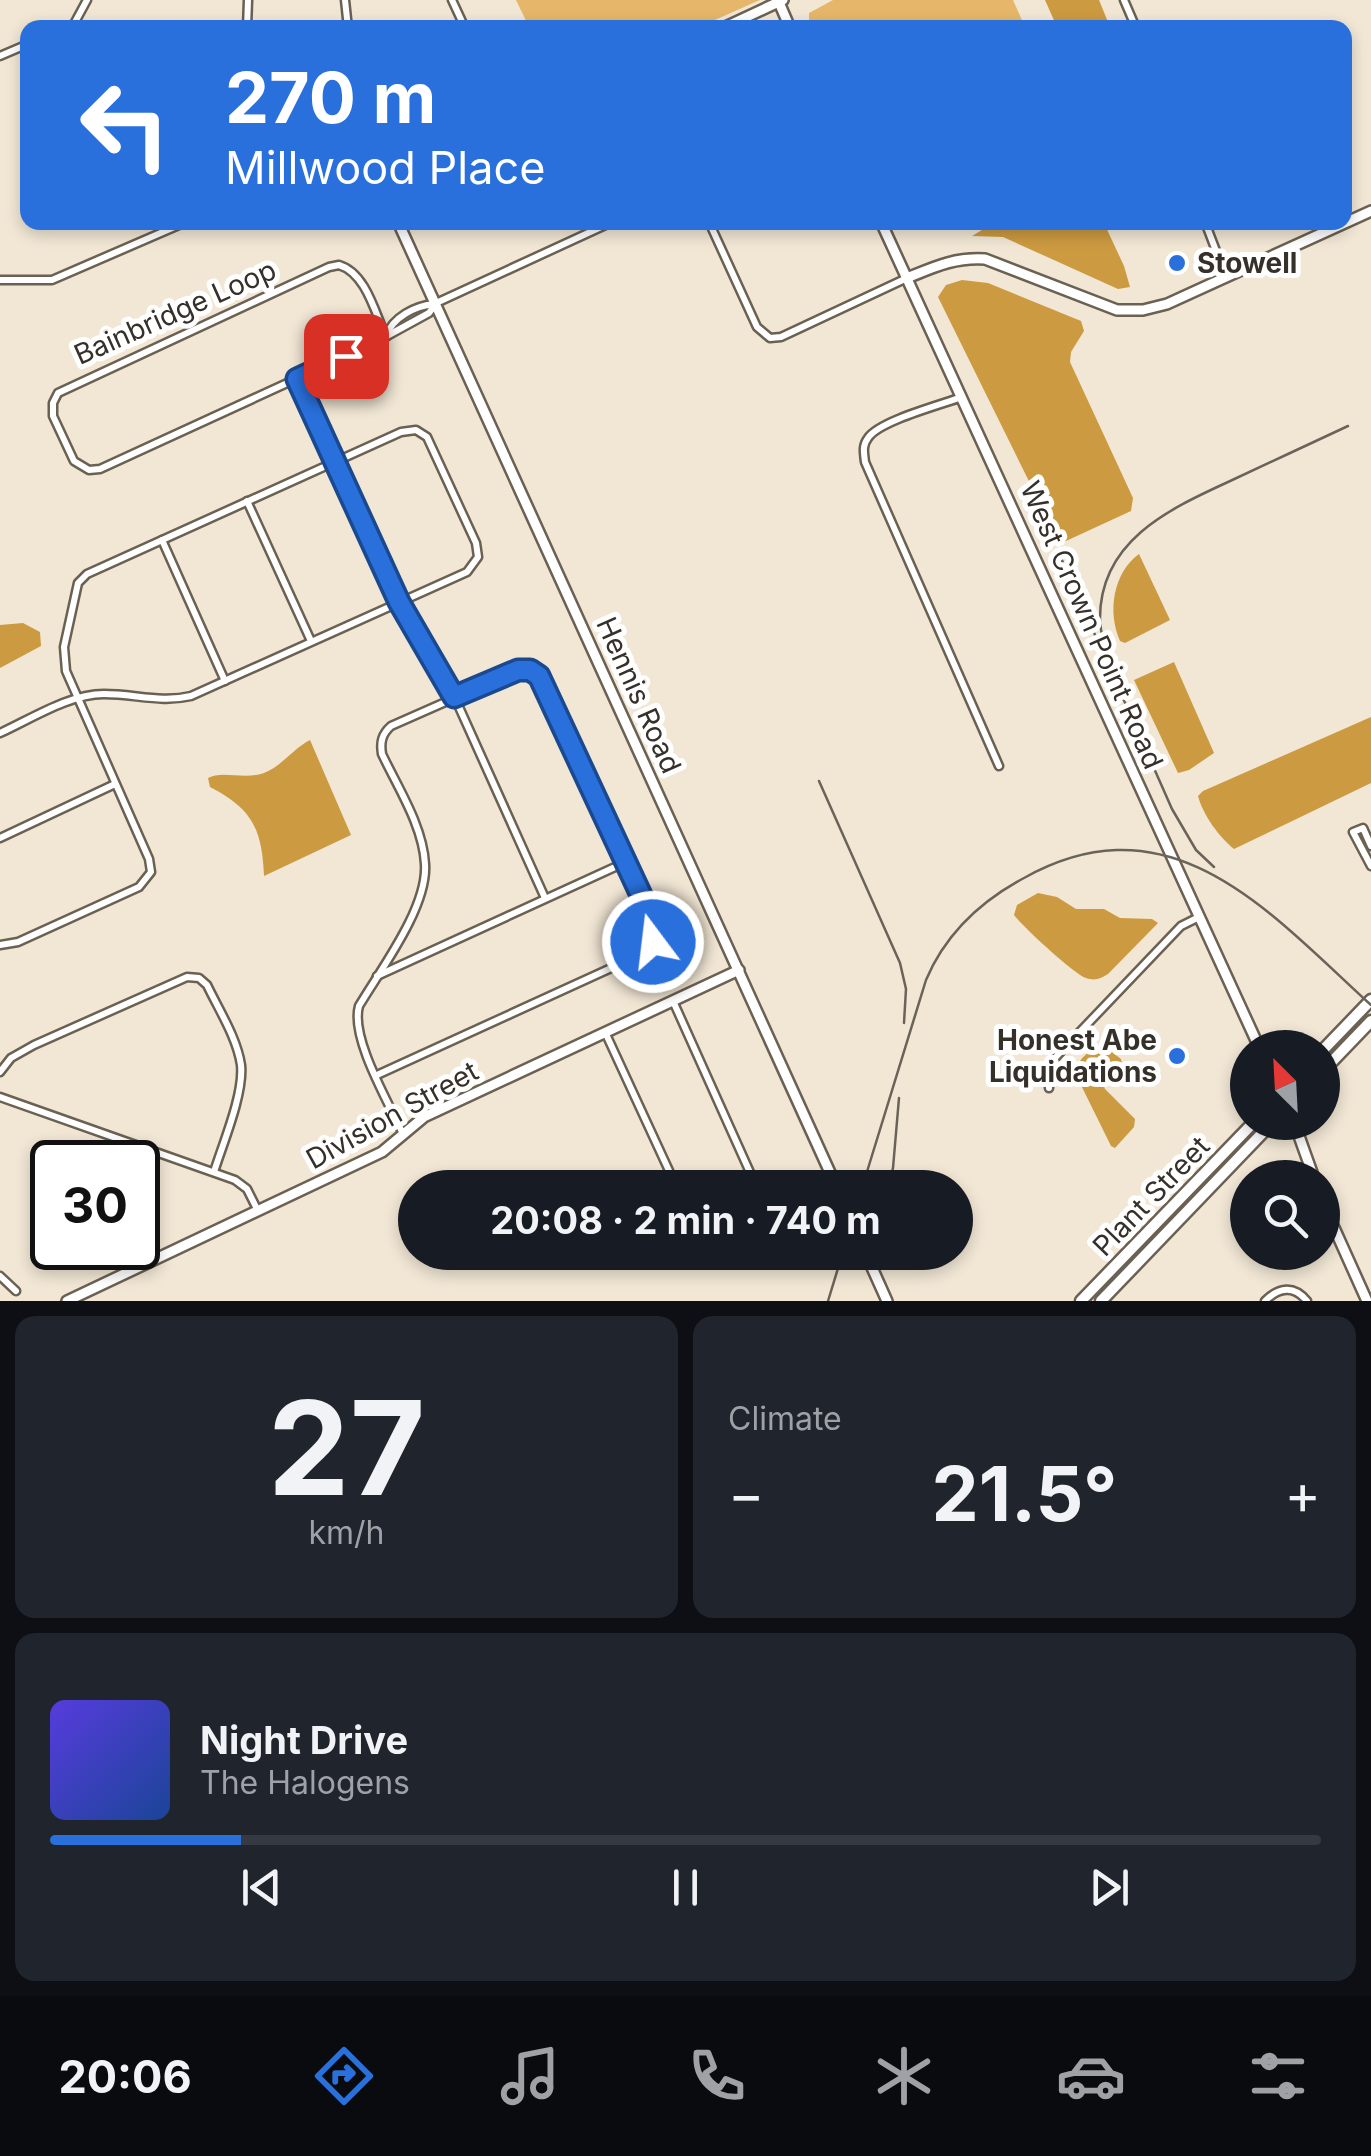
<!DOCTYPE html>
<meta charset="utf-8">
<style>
:root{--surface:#171b24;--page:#20242c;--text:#f1f3f6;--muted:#9ea1a6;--line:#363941;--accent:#2970dc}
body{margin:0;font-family:Inter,sans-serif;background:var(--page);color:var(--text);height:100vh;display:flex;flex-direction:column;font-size:38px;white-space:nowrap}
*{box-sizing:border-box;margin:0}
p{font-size:32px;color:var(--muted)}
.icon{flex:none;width:55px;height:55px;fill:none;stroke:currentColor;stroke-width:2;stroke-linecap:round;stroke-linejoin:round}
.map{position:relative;height:1301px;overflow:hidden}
.details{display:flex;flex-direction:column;gap:15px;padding:15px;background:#0d0f14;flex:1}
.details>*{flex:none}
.hud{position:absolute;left:20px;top:20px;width:1332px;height:210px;border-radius:20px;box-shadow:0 5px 15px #0003;background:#2970dc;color:#fff;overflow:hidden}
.needle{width:65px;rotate:336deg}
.controls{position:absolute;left:1230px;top:1030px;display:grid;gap:20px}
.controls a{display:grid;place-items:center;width:110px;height:110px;border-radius:50%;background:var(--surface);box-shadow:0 5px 15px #0003;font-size:50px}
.speed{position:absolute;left:30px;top:1140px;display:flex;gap:20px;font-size:50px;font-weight:700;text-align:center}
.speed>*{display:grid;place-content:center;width:130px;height:130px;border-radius:50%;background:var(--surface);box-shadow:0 5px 15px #0003;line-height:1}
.speed .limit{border:5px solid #111;border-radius:15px;background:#fff;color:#111}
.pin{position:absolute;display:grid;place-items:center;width:85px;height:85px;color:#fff;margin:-42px;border-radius:20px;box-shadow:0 5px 15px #0006}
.me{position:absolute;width:110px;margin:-55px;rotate:345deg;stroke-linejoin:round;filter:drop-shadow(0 0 8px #0008)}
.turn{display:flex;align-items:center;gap:35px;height:210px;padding:0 40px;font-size:45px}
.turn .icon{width:130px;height:130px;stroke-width:2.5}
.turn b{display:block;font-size:70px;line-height:85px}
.big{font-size:75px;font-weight:700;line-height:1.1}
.details .card{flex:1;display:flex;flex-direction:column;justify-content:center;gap:15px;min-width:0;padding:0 35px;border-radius:20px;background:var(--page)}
.details .dial{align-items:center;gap:0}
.dial b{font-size:130px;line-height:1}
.song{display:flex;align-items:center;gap:30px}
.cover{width:120px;height:120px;border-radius:15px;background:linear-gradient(135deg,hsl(250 70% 55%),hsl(220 70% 35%))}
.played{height:10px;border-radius:5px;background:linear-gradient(90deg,var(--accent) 15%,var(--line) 15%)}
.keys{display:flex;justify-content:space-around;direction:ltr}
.heat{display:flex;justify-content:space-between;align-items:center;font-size:55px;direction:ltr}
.details .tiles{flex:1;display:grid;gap:15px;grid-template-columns:1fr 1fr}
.card:last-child{grid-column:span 2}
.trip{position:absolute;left:398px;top:1170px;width:575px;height:100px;border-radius:50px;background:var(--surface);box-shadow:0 5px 15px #0003;font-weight:700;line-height:100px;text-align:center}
.menu{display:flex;height:160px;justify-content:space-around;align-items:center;background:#090b0e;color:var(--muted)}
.menu .icon{width:70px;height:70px}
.menu .active{color:var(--accent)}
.menu b{font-size:45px;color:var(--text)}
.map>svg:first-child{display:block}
.green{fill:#e6b76a}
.water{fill:#cc9a40}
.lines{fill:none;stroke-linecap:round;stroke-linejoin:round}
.minor-casing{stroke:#6b6152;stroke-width:11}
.tertiary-casing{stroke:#6b6152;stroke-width:14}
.primary-casing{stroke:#6b6152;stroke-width:15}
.minor{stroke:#fff;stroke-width:6}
.tertiary{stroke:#fff;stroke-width:9}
.primary{stroke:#fff;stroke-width:10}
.rail{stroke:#6a635a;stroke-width:2.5}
.route-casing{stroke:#1b498f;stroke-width:25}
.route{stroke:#2970dc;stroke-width:18}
.poi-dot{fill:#2970dc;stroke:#fff;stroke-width:4}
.labels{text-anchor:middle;stroke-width:10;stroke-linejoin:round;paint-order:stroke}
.poi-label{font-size:28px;font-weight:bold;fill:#35302a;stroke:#fff;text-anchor:start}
.street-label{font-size:28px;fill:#35302a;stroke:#fff}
</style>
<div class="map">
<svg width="1371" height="1301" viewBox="0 0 1371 1301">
<rect width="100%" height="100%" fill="#f2e7d5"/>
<g class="green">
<polygon points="516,0 760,0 699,27 529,27"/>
<polygon points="833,0 1013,0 1025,27 809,27 809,13"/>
</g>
<g class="water">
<polygon points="1045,0 1099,0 1110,27 1057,27"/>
<polygon points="995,222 1104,223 1124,266 1130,287 1118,289 1003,237 972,236"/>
<polygon points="962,280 988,283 1081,321 1084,331 1071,352 1070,362 1133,498 1131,511 1066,541 1057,538 938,297 946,285"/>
<path d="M1139 554 1170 620 1125 643 1120 641C1107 612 1113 573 1139 554Z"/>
<polygon points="23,623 40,632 41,646 0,668 0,625"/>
<polygon points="1174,662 1214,753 1189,770 1178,773 1134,680"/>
<path d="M1371 717V783L1234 849C1219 837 1203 815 1198 796L1203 791Z"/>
<path d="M310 740 351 835 264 876C262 830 253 809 210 787L208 778C222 770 244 780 264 773 282 766 294 748 310 740Z"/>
<path d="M1038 893 1057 897 1076 909H1104L1120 918 1152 919 1158 923 1108 974C1100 979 1095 981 1086 978 1074 974 1022 926 1014 915L1017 905Z"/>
<path d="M1104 1046 1121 1059 1122 1064 1103 1084 1105 1089 1135 1119 1134 1127 1115 1148 1111 1146 1076 1075C1076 1059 1090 1049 1104 1046Z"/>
</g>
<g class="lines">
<g class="minor-casing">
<g id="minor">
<polyline points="345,0 348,28"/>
<polyline points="452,0 465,28"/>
<polyline points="1124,0 1136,28"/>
<polyline points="66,28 74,24 87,0"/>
<polyline points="247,28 248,0"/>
<polyline points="0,56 28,44"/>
<polyline points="709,222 757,327 770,338 781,337 907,278"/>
<polyline points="1205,222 1226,277"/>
<path d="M339 265C366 273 375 313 386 337L383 339 100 469 89 470 74 461 53 416V403L58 393 329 267Z"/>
<polyline points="0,280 52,280 186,222"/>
<path d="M386 336C393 317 415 306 434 304L612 222"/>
<polyline points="387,336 429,313 434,306"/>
<polyline points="297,379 399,602 459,707 545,898"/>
<path d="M962 397C940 405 879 421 868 438 862 446 864 453 865 462L999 766"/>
<polyline points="247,501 311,641"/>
<polyline points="162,540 225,681"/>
<path d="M0 733C31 719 69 694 104 694 135 694 161 703 191 696L467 572 478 557 476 543 427 437 416 430 401 432 87 574 78 583 64 647 66 671 149 859 151 872 139 887 18 942 0 945"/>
<polyline points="0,838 115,784"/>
<polyline points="1371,846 1363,828 1353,832 1371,866"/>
<polyline points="377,976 626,862"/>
<polyline points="673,1001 757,1188"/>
<polyline points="605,1032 677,1188"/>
<path d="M0 1072 11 1058 34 1045 187 977 199 978 207 985C219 1010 237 1038 241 1065 244 1094 223 1143 214 1172"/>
<path d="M377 1075 644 953 653 942V923L544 683 529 669 518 670 391 726C382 734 380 742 382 754 398 788 423 826 425 864 428 907 381 969 359 1006 350 1038 389 1103 403 1134"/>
<polyline points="1049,1088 1049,1074 1053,1060 1181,926 1199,917"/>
<polyline points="0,1097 235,1180 247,1189 258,1211"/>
<polyline points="814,1188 833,1179"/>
<polyline points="0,1276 16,1291"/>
<path d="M1265 1301C1279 1287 1294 1285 1307 1301"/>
</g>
</g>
<g class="tertiary-casing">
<g id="tertiary">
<polyline points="778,0 790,28"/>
<polyline points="723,28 783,0"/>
<polyline points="398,222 837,1188"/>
<polyline points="881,222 1259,1047"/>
<path d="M907 278C934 267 955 257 985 259L1117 310H1143L1167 304 1371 211"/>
<polyline points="1294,1122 1314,1178"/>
<polyline points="1322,1201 1367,1301"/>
<polyline points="865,1252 887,1301"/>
<polyline points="67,1301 382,1152 424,1117 739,970"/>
</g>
</g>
<g class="primary-casing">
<g id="primary">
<polyline points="1258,1045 1261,1048"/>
<polyline points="1322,1051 1371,1000"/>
<polyline points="1322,1072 1371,1021"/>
<polyline points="1081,1301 1254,1122"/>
<polyline points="1101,1301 1273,1122"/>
</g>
</g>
<use href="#minor" class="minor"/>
<use href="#tertiary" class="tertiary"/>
<use href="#primary" class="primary"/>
<g class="rail">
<polyline points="1061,558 1172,809 1196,850 1214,867"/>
<path d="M1112 673C1107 656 1101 639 1100 620 1099 542 1167 510 1228 482 1268 463 1308 445 1348 426"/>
<polyline points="819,781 900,963 906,989 904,1023"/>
<path d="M862 1188 926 980C945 935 981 901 1024 878 1172 795 1271 914 1371 1005"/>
<polyline points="888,1188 893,1168 899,1098"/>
<polyline points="828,1301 843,1252"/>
</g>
</g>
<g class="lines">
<g class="route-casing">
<polyline id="route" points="346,356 297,379 399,602 454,697 518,670 530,670 539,676 654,923 653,942"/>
</g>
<use href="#route" class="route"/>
</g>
<g class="poi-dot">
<circle cx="1177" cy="263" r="10"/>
<circle cx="1177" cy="1056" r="10"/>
</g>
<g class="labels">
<g class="poi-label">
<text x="1197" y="273">Stowell</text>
<text x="1157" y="1050" text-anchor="end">Honest Abe<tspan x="1157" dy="32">Liquidations</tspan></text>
</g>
<g class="street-label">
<text transform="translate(175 312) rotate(-24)" y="10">Bainbridge Loop</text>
<text transform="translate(1092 625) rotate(66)" y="10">West Crown Point Road</text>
<text transform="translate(639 695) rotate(66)" y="10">Hennis Road</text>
<text transform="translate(392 1115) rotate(-29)" y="10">Division Street</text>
<text transform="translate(1151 1196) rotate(-46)" y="10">Plant Street</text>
</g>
</g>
</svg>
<div class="controls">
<a><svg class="needle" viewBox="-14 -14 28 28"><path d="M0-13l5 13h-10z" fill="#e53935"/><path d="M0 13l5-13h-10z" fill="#9ea1a6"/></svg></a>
<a><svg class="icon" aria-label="search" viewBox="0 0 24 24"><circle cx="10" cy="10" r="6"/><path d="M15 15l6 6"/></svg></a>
</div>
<div class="speed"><div class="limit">30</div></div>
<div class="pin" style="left:346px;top:356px;background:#d93025"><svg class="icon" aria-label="arrive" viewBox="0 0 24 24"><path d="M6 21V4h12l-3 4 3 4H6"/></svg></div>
<svg class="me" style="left:653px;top:942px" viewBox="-20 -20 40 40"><circle r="17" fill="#2970dc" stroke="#fff" stroke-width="3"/><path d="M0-11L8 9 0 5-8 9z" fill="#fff"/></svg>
<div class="trip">20:08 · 2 min · 740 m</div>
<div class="hud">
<div class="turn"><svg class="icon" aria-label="left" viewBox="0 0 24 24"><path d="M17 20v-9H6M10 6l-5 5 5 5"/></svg><div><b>270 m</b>Millwood Place</div></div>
</div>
</div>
<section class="details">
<div class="tiles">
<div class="card dial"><b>27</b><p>km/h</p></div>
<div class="card"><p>Climate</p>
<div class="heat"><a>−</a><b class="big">21.5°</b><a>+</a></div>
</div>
<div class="card">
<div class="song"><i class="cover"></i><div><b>Night Drive</b><p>The Halogens</p></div></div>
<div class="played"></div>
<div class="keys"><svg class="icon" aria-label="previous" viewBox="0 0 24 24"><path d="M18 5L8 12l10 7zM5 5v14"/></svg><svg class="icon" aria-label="pause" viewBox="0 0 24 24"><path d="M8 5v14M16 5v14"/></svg><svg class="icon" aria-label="next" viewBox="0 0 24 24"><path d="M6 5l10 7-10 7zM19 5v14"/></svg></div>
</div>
</div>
</section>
<nav class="menu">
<b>20:06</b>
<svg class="icon active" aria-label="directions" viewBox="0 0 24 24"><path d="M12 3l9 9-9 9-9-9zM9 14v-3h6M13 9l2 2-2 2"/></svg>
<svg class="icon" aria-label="music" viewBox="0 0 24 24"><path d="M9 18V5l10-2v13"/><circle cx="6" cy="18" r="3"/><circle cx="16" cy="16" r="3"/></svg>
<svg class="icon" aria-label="phone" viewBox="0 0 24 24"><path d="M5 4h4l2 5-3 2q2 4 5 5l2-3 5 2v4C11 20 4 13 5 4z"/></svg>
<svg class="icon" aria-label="climate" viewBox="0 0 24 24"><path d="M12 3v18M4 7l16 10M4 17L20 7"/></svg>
<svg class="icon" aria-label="car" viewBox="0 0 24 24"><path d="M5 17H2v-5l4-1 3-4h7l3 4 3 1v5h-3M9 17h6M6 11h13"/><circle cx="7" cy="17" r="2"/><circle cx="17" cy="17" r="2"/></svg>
<svg class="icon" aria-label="filters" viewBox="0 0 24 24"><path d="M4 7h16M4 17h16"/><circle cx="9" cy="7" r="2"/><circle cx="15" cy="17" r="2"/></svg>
</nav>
